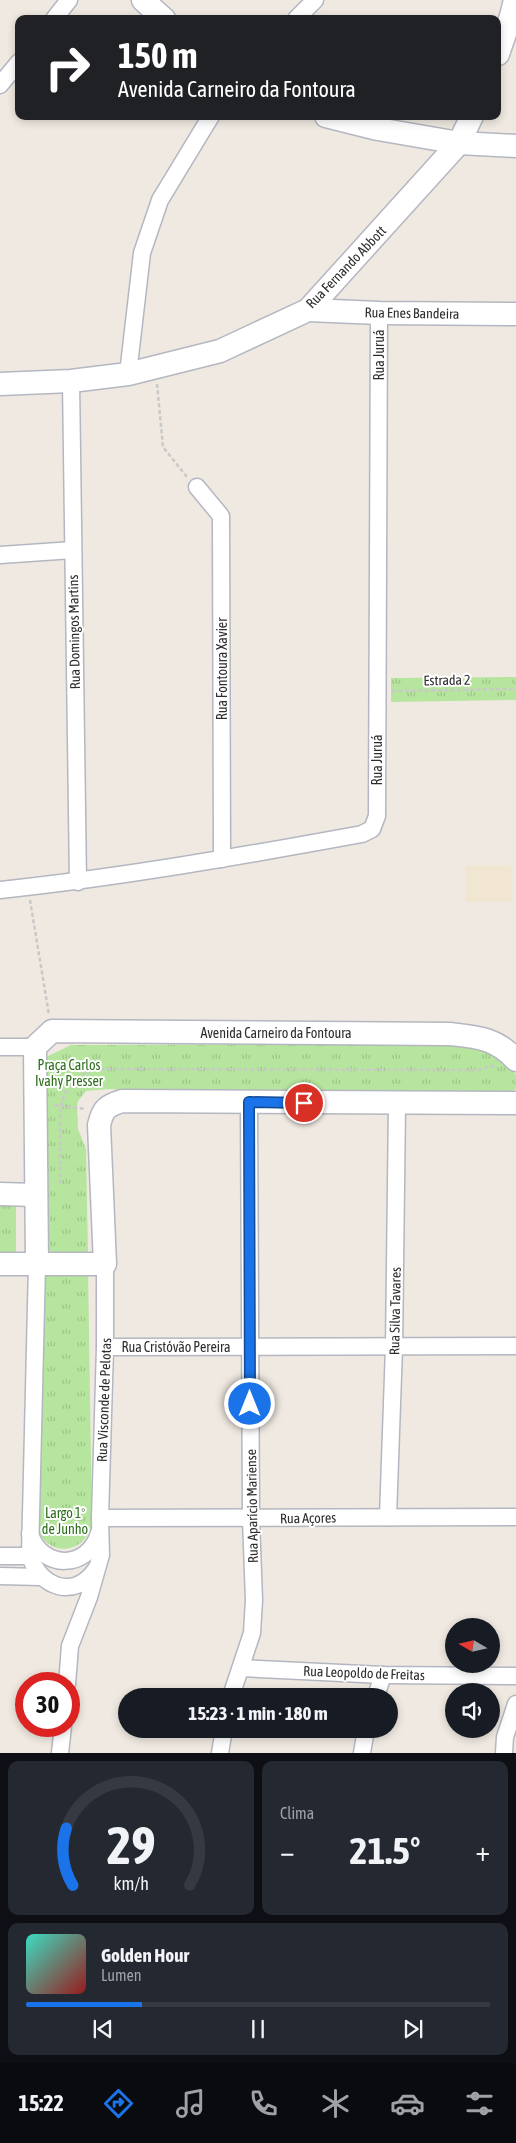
<!DOCTYPE html>
<html lang="pt">
<meta charset="utf-8">
<style>
:root{--surface:#171b24;--page:#242831;--text:#f1f3f6;--muted:#9ea1a6;--line:#363941;--accent:#1a73e8}
body{margin:0;font-family:"Asap Condensed",sans-serif;background:var(--page);color:var(--text);height:100vh;display:flex;flex-direction:column;font-size:19px;white-space:nowrap}
*{box-sizing:border-box;margin:0}
p{font-size:16px;color:var(--muted)}
.icon{flex:none;width:28px;height:28px;fill:none;stroke:currentColor;stroke-width:2;stroke-linecap:round;stroke-linejoin:round}
.map{position:relative;height:1753px;overflow:hidden}
.drawer{display:flex;flex-direction:column;gap:8px;padding:8px;background:#0d0f14;flex:1}
.drawer>*{flex:none}
.hud{position:absolute;left:15px;top:15px;width:486px;height:105px;border-radius:10px;box-shadow:0 2px 8px #0003;background:#202124;color:#fff;overflow:hidden}
.needle{width:32px;rotate:279deg}
.fabs{position:absolute;left:445px;top:1618px;display:grid;gap:10px}
.fabs a{display:grid;place-items:center;width:55px;height:55px;border-radius:50%;background:var(--surface);box-shadow:0 2px 8px #0003;font-size:25px}
.speed{position:absolute;left:15px;top:1672px;display:flex;gap:10px;font-size:25px;font-weight:700;text-align:center}
.speed>*{display:grid;place-content:center;width:65px;height:65px;border-radius:50%;background:var(--surface);box-shadow:0 2px 8px #0003;line-height:1}
.speed .limit{border:8px solid #d22;background:#fff;color:#111}
.pin{position:absolute;display:grid;place-items:center;width:42px;height:42px;color:#fff;margin:-21px;border:2px solid #fff;border-radius:50%;box-shadow:0 1px 5px #0007}
.me{position:absolute;width:55px;margin:-28px;rotate:0deg;stroke-linejoin:round;filter:drop-shadow(0 0 4px #0008)}
.turn{display:flex;align-items:center;gap:18px;height:105px;padding:0 20px;font-size:22px}
.turn .icon{width:65px;height:65px;stroke-width:2.5}
.turn b{display:block;font-size:35px;line-height:42px}
.big{font-size:38px;font-weight:700;line-height:1.1}
.drawer .card{flex:1;display:flex;flex-direction:column;justify-content:center;gap:8px;min-width:0;padding:0 18px;border-radius:10px;background:var(--page)}
.drawer .dial{align-items:center;gap:0}
.dial svg{height:130px;overflow:visible;fill:none;stroke:var(--line);stroke-width:7;stroke-linecap:round;text-anchor:middle}
.dial text{fill:var(--text);stroke:none}
.song{display:flex;align-items:center;gap:15px}
.cover{width:60px;height:60px;border-radius:8px;background:linear-gradient(135deg,hsl(170 70% 55%),hsl(0 70% 35%))}
.played{height:5px;border-radius:2px;background:linear-gradient(90deg,var(--accent) 25%,var(--line) 25%)}
.keys{display:flex;justify-content:space-around;direction:ltr}
.heat{display:flex;justify-content:space-between;align-items:center;font-size:28px;direction:ltr}
.drawer .tiles{flex:1;display:grid;gap:8px;grid-template-columns:1fr 1fr}
.card:last-child{grid-column:span 2}
.trip{position:absolute;left:118px;top:1688px;width:280px;height:50px;border-radius:25px;background:var(--surface);box-shadow:0 2px 8px #0003;font-weight:700;line-height:50px;text-align:center}
.menu{display:flex;height:80px;justify-content:space-around;align-items:center;background:#090b0e;color:var(--muted)}
.menu .icon{width:35px;height:35px}
.menu .current{color:var(--accent)}
.menu b{font-size:22px;color:var(--text)}
.map>svg:first-child{display:block}
.education{fill:#f0e6d1}
.park{fill:url(#park-tufts)}
.lines{fill:none;stroke-linecap:round;stroke-linejoin:round}
.street-casing{stroke:#b4b7c1;stroke-width:19}
.secondary-casing{stroke:#b4b7c1;stroke-width:25}
.path{stroke:#c9c9c9;stroke-width:2.5;stroke-dasharray:4 2.5;stroke-linecap:butt}
.street{stroke:#fff;stroke-width:16}
.secondary{stroke:#fff;stroke-width:22}
.route-casing{stroke:#114b97;stroke-width:12}
.route{stroke:#1a73e8;stroke-width:9}
.labels{text-anchor:middle;stroke-width:4;stroke-linejoin:round;paint-order:stroke}
.street-label{font-size:14px;fill:#2e2e2e;stroke:#fff}
.park-label{font-size:14px;fill:#2c6e1b;stroke:#fff}
</style>
<div class="map">
<svg width="516" height="1753" viewBox="0 0 516 1753">
<defs>
<pattern id="park-tufts" width="24" height="20" patternUnits="userSpaceOnUse" patternTransform="scale(1.25)"><rect width="24" height="20" fill="#b6e59e"/><path d="M3 7l-1-3M5 7V3M7 7l1-3M15 17l-1-3M17 17v-4M19 17l1-3" fill="none" stroke="#9dc588"/></pattern>
</defs>
<rect width="100%" height="100%" fill="#efe9e1"/>
<polygon class="education" points="512,865 512,902 465,902 465,866"/>
<g class="park">
<polygon points="516,677 516,700 391,702 391,678"/>
<path d="M453 1044C479 1048 501 1052 516 1075V1089L510 1092 134 1091 110 1089 86 1091 78 1101 77 1107 78 1129 86 1149 88 1253 60 1254 48 1251 45 1229 42 1059 71 1045Z"/>
<rect x="0" y="1206" width="16" height="48"/>
<path d="M88 1269 92 1525C83 1556 46 1557 36 1526L43 1271Z"/>
</g>
<g class="lines">
<g class="street-casing">
<g id="street">
<polyline points="54,19 69,0"/>
<polyline points="296,19 315,0"/>
<polyline points="0,85 19,62"/>
<polyline points="128,374 142,253 160,200 211,116"/>
<polyline points="71,381 78,882"/>
<polyline points="197,487 221,516 222,859"/>
<polyline points="0,555 73,550"/>
<path d="M0 890C122 877 242 856 362 834L372 829 377 816 379 313"/>
<polyline points="0,1047 35,1047"/>
<path d="M37 1264 30 1556C40 1588 75 1600 96 1569"/>
<polyline points="105,1347 516,1346"/>
<polyline points="388,1517 394,1347 397,1104"/>
<polyline points="100,1518 516,1517"/>
<path d="M30 1534C42 1570 88 1570 99 1533"/>
<polyline points="0,1556 30,1556"/>
<polyline points="0,1576 41,1577"/>
<polyline points="241,1668 383,1675 516,1676"/>
<polyline points="67,1684 70,1646 89,1597 101,1555 100,1518 105,1347 105,1264"/>
<polyline points="231,1696 252,1633 254,1600 251,1519 249,1103"/>
<polyline points="376,1696 383,1675"/>
<polyline points="60,1753 63,1726"/>
<polyline points="220,1753 224,1729"/>
<polyline points="362,1753 366,1729"/>
<polyline points="504,1753 505,1737 516,1704"/>
</g>
</g>
<g class="secondary-casing">
<g id="secondary">
<polyline points="143,0 164,19"/>
<polyline points="498,54 511,16 515,0"/>
<polyline points="326,116 378,129 459,143 516,146"/>
<polyline points="308,310 379,313 516,314"/>
<polyline points="0,384 71,381 128,374 220,351 308,310 459,143 472,116"/>
<polyline points="0,1194 36,1195"/>
<path d="M0 1264H105L99 1125C103 1109 106 1106 122 1101L516 1103"/>
<path d="M37 1264 35 1047 52 1031 450 1034C478 1037 496 1038 516 1060"/>
</g>
</g>
<g class="path">
<polyline points="157,384 163,447 187,477"/>
<polyline points="392,691 516,689"/>
<polyline points="30,900 49,1015"/>
<polyline points="54,1105 85,1109"/>
<path d="M60 1184C60 1167 60 1150 60 1134 60 1101 61 1081 96 1069L478 1070 496 1065"/>
</g>
<use href="#street" class="street"/>
<use href="#secondary" class="secondary"/>
</g>
<g class="lines">
<g class="route-casing">
<polyline id="route" points="250,1404 249,1102 304,1103"/>
</g>
<use href="#route" class="route"/>
</g>
<g class="labels">
<g class="street-label">
<text transform="translate(346 267) rotate(-46)" y="5">Rua Fernando Abbott</text>
<text transform="translate(412 313) rotate(1)" y="5">Rua Enes Bandeira</text>
<text transform="translate(379 355) rotate(-90)" y="5">Rua Juruá</text>
<text transform="translate(74 632) rotate(-91)" y="5">Rua Domingos Martins</text>
<text transform="translate(222 669) rotate(-90)" y="5">Rua Fontoura Xavier</text>
<text transform="translate(447 680) rotate(-1)" y="5">Estrada 2</text>
<text transform="translate(377 760) rotate(-90)" y="5">Rua Juruá</text>
<text x="276" y="1038">Avenida Carneiro da Fontoura</text>
<text transform="translate(395 1311) rotate(-89)" y="5">Rua Silva Tavares</text>
<text x="176" y="1352">Rua Cristóvão Pereira</text>
<text transform="translate(104 1400) rotate(-88)" y="5">Rua Visconde de Pelotas</text>
<text transform="translate(252 1506) rotate(-91)" y="5">Rua Aparício Mariense</text>
<text transform="translate(308 1518) rotate(-1)" y="5">Rua Açores</text>
<text transform="translate(364 1673) rotate(2)" y="5">Rua Leopoldo de Freitas</text>
</g>
<g class="park-label">
<text x="69" y="1070">Praça Carlos<tspan x="69" dy="16">Ivahy Presser</tspan></text>
<text x="65" y="1518">Largo 1º<tspan x="65" dy="16">de Junho</tspan></text>
</g>
</g>
</svg>
<div class="fabs">
<a><svg class="needle" viewBox="-14 -14 28 28"><path d="M0-13l5 13h-10z" fill="#e53935"/><path d="M0 13l5-13h-10z" fill="#9ea1a6"/></svg></a>
<a><svg class="icon" aria-label="sound" viewBox="0 0 24 24"><path d="M4 9h4l5-4v14l-5-4H4zM17 9q2 3 0 6"/></svg></a>
</div>
<div class="speed"><div class="limit">30</div></div>
<div class="pin" style="left:304px;top:1103px;background:#d93025"><svg class="icon" aria-label="arrive" viewBox="0 0 24 24"><path d="M6 21V4h12l-3 4 3 4H6"/></svg></div>
<svg class="me" style="left:250px;top:1404px" viewBox="-20 -20 40 40"><circle r="17" fill="#1a73e8" stroke="#fff" stroke-width="3"/><path d="M0-11L8 9 0 5-8 9z" fill="#fff"/></svg>
<div class="trip">15:23 · 1 min · 180 m</div>
<div class="hud">
<div class="turn"><svg class="icon" aria-label="right" viewBox="0 0 24 24"><path d="M7 20v-9h11M14 6l5 5-5 5"/></svg><div><b>150 m</b>Avenida Carneiro da Fontoura</div></div>
</div>
</div>
<section class="drawer">
<div class="tiles">
<div class="card dial"><svg viewBox="0 0 100 80">
<path d="M14 69A42 42 0 1 1 86 69"/>
<path d="M14 69A42 42 0 0 1 10 34" stroke="#1a73e8"/>
<text x="50" y="56" font-size="32" font-weight="700">29</text>
<text x="50" y="72" font-size="11">km/h</text>
</svg></div>
<div class="card"><p>Clima</p>
<div class="heat"><a>−</a><b class="big">21.5°</b><a>+</a></div>
</div>
<div class="card">
<div class="song"><i class="cover"></i><div><b>Golden Hour</b><p>Lumen</p></div></div>
<div class="played"></div>
<div class="keys"><svg class="icon" aria-label="previous" viewBox="0 0 24 24"><path d="M18 5L8 12l10 7zM5 5v14"/></svg><svg class="icon" aria-label="pause" viewBox="0 0 24 24"><path d="M8 5v14M16 5v14"/></svg><svg class="icon" aria-label="next" viewBox="0 0 24 24"><path d="M6 5l10 7-10 7zM19 5v14"/></svg></div>
</div>
</div>
</section>
<nav class="menu">
<b>15:22</b>
<svg class="icon current" aria-label="directions" viewBox="0 0 24 24"><path d="M12 3l9 9-9 9-9-9zM9 14v-3h6M13 9l2 2-2 2"/></svg>
<svg class="icon" aria-label="music" viewBox="0 0 24 24"><path d="M9 18V5l10-2v13"/><circle cx="6" cy="18" r="3"/><circle cx="16" cy="16" r="3"/></svg>
<svg class="icon" aria-label="phone" viewBox="0 0 24 24"><path d="M5 4h4l2 5-3 2q2 4 5 5l2-3 5 2v4C11 20 4 13 5 4z"/></svg>
<svg class="icon" aria-label="climate" viewBox="0 0 24 24"><path d="M12 3v18M4 7l16 10M4 17L20 7"/></svg>
<svg class="icon" aria-label="car" viewBox="0 0 24 24"><path d="M5 17H2v-5l4-1 3-4h7l3 4 3 1v5h-3M9 17h6M6 11h13"/><circle cx="7" cy="17" r="2"/><circle cx="17" cy="17" r="2"/></svg>
<svg class="icon" aria-label="filters" viewBox="0 0 24 24"><path d="M4 7h16M4 17h16"/><circle cx="9" cy="7" r="2"/><circle cx="15" cy="17" r="2"/></svg>
</nav>
